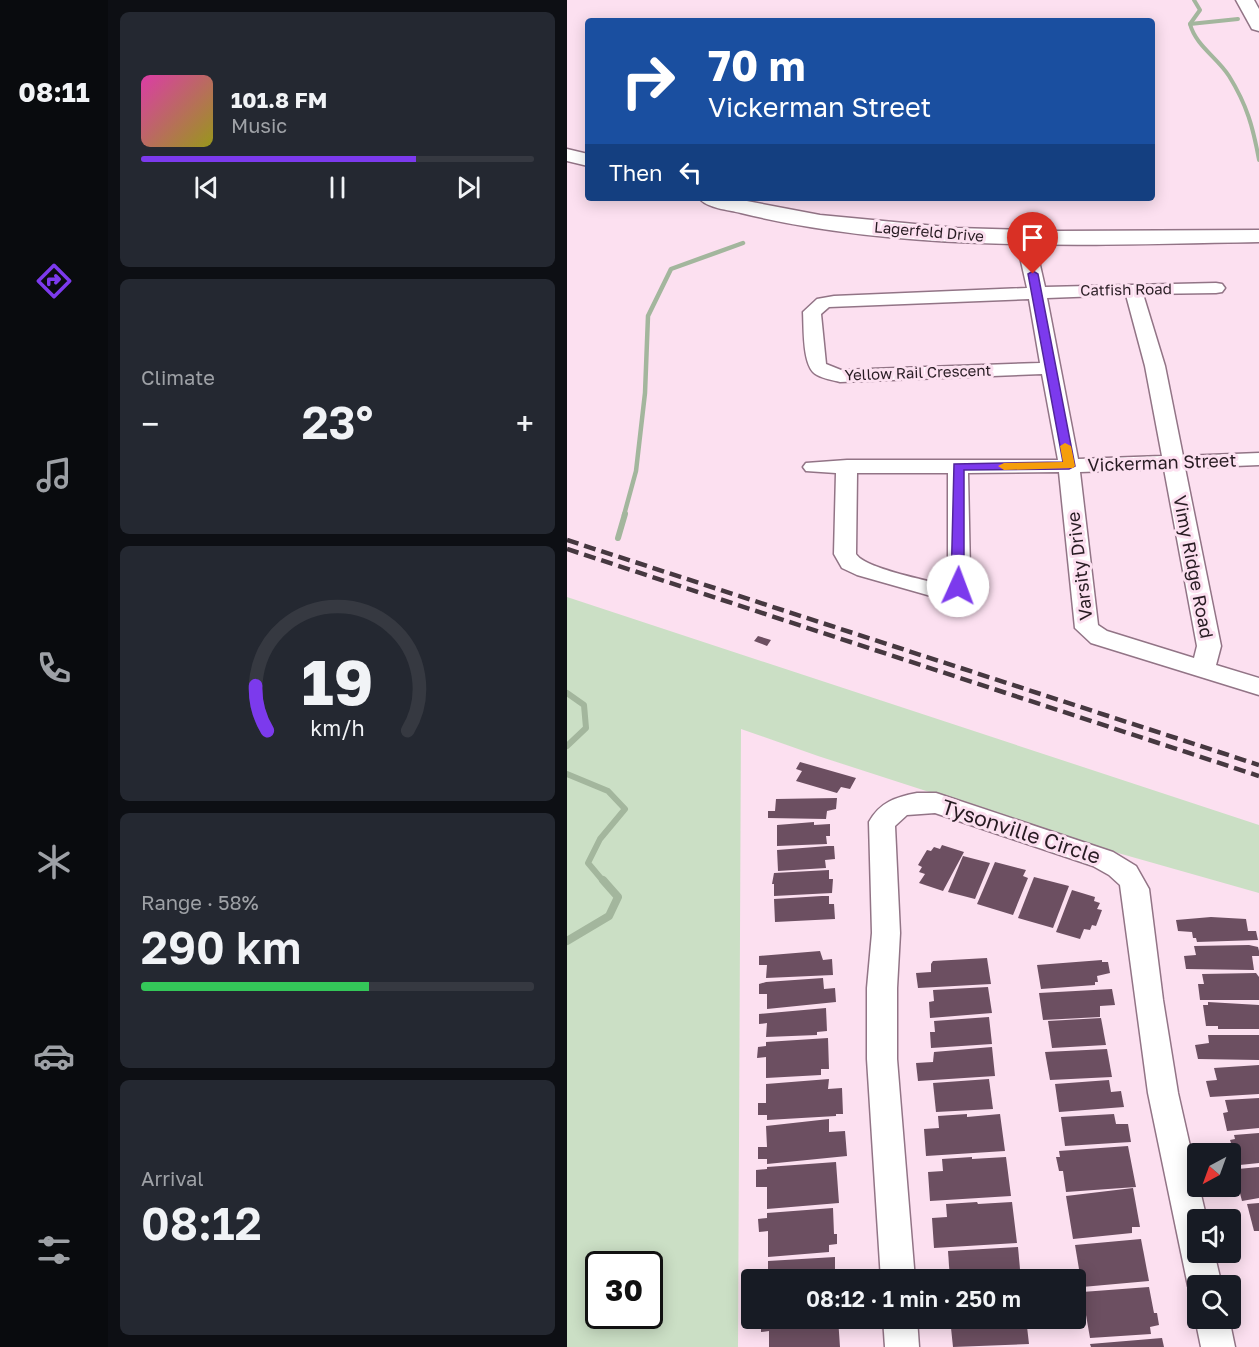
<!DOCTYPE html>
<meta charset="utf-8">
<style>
:root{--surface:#171b24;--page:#242831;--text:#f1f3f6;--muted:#9ea1a6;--line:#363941;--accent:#7c3aed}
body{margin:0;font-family:"Golos Text",sans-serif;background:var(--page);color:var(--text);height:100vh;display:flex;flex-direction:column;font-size:22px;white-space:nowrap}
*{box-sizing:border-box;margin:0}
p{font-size:20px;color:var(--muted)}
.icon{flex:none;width:33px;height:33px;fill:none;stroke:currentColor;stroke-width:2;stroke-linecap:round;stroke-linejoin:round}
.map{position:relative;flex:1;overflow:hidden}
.panel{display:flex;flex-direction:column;gap:12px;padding:12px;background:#0d0f14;width:459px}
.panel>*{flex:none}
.banner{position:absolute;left:18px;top:18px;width:570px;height:183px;border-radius:6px;box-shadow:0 3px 15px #0003;background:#1a4fa0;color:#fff;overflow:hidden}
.needle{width:39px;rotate:221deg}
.buttons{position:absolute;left:620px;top:1143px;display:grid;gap:12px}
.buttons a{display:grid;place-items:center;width:54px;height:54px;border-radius:6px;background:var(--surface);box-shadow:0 3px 15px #0003;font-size:30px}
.speed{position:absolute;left:18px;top:1251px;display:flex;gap:12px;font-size:30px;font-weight:700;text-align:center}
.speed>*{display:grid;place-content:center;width:78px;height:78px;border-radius:50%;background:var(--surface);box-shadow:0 3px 15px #0003;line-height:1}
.speed .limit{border:3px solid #111;border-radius:9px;background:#fff;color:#111}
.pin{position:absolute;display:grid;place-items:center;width:51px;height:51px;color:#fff;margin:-62px -26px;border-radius:50% 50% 50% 0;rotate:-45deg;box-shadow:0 0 6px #0007}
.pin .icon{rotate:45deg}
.me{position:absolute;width:66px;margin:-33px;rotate:2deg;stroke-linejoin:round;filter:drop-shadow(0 0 4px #0008)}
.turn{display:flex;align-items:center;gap:21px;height:126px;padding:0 24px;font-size:27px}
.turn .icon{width:78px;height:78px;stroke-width:2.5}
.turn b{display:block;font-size:42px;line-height:51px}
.then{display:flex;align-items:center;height:57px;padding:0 24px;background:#0003;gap:12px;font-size:22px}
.big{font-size:45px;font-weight:600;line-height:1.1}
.panel .tile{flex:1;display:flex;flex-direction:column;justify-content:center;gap:9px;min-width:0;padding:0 21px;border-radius:9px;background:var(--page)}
.panel .dial{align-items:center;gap:0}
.dial svg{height:156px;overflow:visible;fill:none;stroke:var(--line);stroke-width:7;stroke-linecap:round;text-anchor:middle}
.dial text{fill:var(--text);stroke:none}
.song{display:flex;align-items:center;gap:18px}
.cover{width:72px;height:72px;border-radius:9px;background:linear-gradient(135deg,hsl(320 70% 55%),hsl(60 70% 35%))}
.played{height:6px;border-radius:3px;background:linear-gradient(90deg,var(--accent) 70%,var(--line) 70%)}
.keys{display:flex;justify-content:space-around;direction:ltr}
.heat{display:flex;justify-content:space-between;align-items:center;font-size:33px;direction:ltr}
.charge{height:9px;border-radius:4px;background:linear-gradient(90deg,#34c759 58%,var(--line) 0)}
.trip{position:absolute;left:174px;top:1269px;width:345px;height:60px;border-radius:6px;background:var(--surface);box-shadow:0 3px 15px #0003;font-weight:600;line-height:60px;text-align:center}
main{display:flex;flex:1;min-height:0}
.menu{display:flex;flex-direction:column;width:108px;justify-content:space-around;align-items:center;background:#090b0e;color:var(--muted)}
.menu .icon{width:42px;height:42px}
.menu .active{color:var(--accent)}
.menu b{font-size:27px;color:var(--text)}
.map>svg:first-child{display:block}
.green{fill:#cbdfc5;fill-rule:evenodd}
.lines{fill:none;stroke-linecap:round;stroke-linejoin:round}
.stream-far3{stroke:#a3b69d;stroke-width:4}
.stream-far2{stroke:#a3b69d;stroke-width:4.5}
.stream-far1{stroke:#a3b69d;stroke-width:6}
.stream{stroke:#a3b69d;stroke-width:8}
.building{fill:#6c4f61}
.minor-casing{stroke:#927486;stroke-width:3}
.tertiary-casing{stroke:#927486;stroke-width:3}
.secondary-casing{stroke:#927486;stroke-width:3}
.minor{fill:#fff;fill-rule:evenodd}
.tertiary{fill:#fff;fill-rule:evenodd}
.secondary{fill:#fff;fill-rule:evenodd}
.rail{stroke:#463840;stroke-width:4.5;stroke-dasharray:12 6;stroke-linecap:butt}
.route{fill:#7c3aed;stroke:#51269a;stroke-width:1.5}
.slow{fill:#f59e0b}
.labels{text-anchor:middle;stroke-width:6;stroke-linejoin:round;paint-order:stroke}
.far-street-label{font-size:15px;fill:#281c23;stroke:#fce0f0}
.street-label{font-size:18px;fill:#281c23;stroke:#fce0f0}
.near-street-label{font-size:21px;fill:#281c23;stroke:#fce0f0}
</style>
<main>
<nav class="menu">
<b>08:11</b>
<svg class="icon active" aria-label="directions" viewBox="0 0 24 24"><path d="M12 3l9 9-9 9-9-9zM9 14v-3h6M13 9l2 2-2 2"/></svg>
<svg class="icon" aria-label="music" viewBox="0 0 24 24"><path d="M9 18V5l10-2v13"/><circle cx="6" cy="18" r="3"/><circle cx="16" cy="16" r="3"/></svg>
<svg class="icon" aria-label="phone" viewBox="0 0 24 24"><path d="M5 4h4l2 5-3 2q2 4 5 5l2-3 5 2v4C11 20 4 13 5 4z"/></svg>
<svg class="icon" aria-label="climate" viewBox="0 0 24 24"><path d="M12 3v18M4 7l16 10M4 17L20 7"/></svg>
<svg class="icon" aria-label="car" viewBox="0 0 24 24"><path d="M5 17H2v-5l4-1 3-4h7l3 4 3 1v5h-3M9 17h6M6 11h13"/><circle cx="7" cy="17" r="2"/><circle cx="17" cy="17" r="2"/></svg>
<svg class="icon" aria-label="filters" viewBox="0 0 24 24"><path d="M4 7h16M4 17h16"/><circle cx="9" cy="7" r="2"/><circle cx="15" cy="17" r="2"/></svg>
</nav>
<section class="panel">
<div class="tile">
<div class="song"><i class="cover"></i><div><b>101.8 FM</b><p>Music</p></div></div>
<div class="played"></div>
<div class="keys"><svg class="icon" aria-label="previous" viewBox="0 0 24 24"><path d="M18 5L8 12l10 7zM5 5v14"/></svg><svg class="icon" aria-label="pause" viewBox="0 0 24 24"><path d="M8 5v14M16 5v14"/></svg><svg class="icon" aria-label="next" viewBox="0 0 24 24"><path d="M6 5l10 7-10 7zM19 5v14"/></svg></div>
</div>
<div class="tile"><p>Climate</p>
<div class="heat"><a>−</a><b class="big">23°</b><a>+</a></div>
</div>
<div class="tile dial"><svg viewBox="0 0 100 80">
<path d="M14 69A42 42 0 1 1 86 69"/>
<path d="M14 69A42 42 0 0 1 8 46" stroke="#7c3aed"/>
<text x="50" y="56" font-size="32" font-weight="700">19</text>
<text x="50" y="72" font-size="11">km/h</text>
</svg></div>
<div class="tile"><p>Range · 58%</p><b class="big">290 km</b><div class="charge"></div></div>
<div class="tile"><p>Arrival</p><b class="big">08:12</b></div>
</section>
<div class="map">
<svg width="692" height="1347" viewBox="0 0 692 1347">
<rect width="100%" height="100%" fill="#fce0f0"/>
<path class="green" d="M0 597 692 825V893L551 853 251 756 174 729 171 1347H0ZM32 1264H82V1316H32Z"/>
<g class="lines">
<g class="stream-far3">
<path d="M627 0 633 10 623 24C629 46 650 57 662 76 680 105 686 127 692 160"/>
<polyline points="623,24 671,19"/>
</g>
<polyline class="stream-far2" points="57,515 69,471 78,393 81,316 104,269 176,243"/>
<g class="stream-far1">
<polyline points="51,538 58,514"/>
<polyline points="0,693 17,705 19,728 0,746"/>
<polyline points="0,774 41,791 58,809 33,839 21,863 37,882"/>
</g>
<polyline class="stream" points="0,941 42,916 51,897 36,880"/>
</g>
<g class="building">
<polygon points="191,636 204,640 200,646 187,641"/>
<polygon points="233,762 289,778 283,789 274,787 270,793 229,781 235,771 229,769"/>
<polygon points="270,798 269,809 260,811 259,819 201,818 201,811 208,811 209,799"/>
<polygon points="247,822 247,825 263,824 263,836 259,836 260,844 210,846 210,825"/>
<polygon points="375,845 397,852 376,891 352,883 358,874 352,872 355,867 351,865 360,850 364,851 367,847 373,849"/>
<polygon points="261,846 267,846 268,859 258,860 259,868 211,871 210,850"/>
<polygon points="396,856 423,863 408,899 381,892"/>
<polygon points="428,862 459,870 456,876 461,878 446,915 410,904"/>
<polygon points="262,870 262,879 266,879 265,893 207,896 207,884 205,884 207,873"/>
<polygon points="467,877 502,886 486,928 451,918"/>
<polygon points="505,890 528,897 527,901 533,903 530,909 535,910 529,926 525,925 523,930 517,929 513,939 489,932"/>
<polygon points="255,896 262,896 262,904 267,904 268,919 208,922 207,899"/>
<polygon points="644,917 679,919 681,931 689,931 691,940 630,942 629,938 626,938 625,932 611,931 609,920"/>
<polygon points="682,945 691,947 692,951 692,956 685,956 687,970 619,969 617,956 629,955 627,946"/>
<polygon points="253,951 256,960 265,959 266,975 199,978 200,965 192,965 192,956"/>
<polygon points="420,958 424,984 351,988 349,973 364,972 364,964 366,961"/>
<polygon points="535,960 535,962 541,962 543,973 530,976 531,982 528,982 528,985 474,989 470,965"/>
<polygon points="689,973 692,977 692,1000 633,1000 631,984 637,984 635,974"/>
<polygon points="256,978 257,989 268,988 269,1002 200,1009 200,994 192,994 192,984 199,982"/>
<polygon points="421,987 425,1013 363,1018 362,1002 367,1001 366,990"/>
<polygon points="545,989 548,1005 533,1006 533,1017 476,1020 472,993"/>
<polygon points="641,1002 692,1005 692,1029 651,1029 651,1026 639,1026 636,1005 641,1005"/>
<polygon points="259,1008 260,1031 250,1032 250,1035 199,1037 200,1023 192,1024 192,1014"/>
<polygon points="422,1017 425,1044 364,1048 363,1032 368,1032 367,1021"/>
<polygon points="534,1018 539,1045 485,1048 481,1021"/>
<polygon points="641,1035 692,1035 692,1060 631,1059 628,1045 642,1043"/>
<polygon points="261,1038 262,1069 254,1069 254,1075 199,1078 199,1057 190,1058 191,1047 199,1046 199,1042"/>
<polygon points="425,1047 428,1076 351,1081 349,1063 366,1062 367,1052"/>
<polygon points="540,1049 545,1077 483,1080 478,1052"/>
<polygon points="692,1065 692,1094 643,1097 639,1081 650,1080 647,1068"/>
<polygon points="262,1079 261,1089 275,1088 276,1114 269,1114 269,1116 200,1120 200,1115 191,1115 191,1103 199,1103 199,1084"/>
<polygon points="422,1079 426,1109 369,1112 366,1083"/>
<polygon points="542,1080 544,1092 554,1091 557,1107 492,1112 488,1084"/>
<polygon points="692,1098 692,1128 660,1131 656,1113 661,1112 658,1100"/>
<polygon points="400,1114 400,1117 433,1114 438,1151 359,1156 357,1129 372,1128 371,1116"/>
<polygon points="547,1114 549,1124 561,1124 564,1142 498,1146 494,1117"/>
<polygon points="262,1119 262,1132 278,1131 280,1156 200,1164 200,1159 191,1159 191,1147 200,1147 199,1126"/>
<polygon points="692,1133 692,1163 663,1166 663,1154 653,1154 652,1149 665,1146 663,1140 668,1139 667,1135"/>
<polygon points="561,1146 569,1187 499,1192 496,1171 492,1171 489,1157 493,1157 492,1151"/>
<polygon points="405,1157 405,1159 439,1157 444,1196 363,1201 361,1172 376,1171 375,1159"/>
<polygon points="269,1162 272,1203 200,1209 200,1187 189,1187 189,1170 200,1169 200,1167"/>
<polygon points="692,1167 692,1198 675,1201 670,1182 674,1181 671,1169"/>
<polygon points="566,1188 573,1227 565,1227 565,1233 506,1239 499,1196"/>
<polygon points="410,1202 411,1204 445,1202 450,1243 367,1248 365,1218 380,1217 379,1204"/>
<polygon points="692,1203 692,1231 687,1231 680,1204"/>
<polygon points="266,1208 267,1234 270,1234 270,1244 262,1245 262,1252 201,1257 201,1231 192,1232 191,1219 200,1218 200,1213"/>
<polygon points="574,1239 582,1281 515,1287 508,1245"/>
<polygon points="451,1247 454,1280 383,1280 381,1251"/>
<polygon points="268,1257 268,1280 201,1280 201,1261"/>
<polygon points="582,1287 587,1313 590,1313 592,1325 583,1327 584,1334 523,1338 515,1292"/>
<polygon points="194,1318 271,1318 273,1347 202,1347 202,1331 194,1332"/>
<polygon points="390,1318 459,1318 462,1344 386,1347 384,1328 391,1327"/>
<polygon points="595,1338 597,1347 524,1347 523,1344"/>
</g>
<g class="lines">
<g class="minor-casing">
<g id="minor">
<path d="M458 234 464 235 467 239 478 287 649 283 655 284 658 288 655 292 649 293 576 294 598 366 616 456 692 453V465L618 468 654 646 649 665 692 678V695L524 643 508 628 492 472 401 473 403 573 397 595 378 600 290 575 275 568 267 554 269 473 239 471 236 467 239 463 280 460H491L475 374 273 382C266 380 257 379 250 375 235 368 237 328 236 312L250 299 267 296 460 288 449 239 452 235ZM559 295 578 366 595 456 511 459 480 298ZM462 299 473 363 274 370 259 364 254 314 262 307ZM597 469 630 646 627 658 540 631 531 625 513 472ZM290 473H381V573L379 585C361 581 297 568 289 554Z"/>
<path d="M350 793H369L546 852 569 866 582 889 596 1000 611 1093 630 1177V1186H632L640 1220H630V1252H647L655 1286H630V1299L626 1298 621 1286 581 1093 553 885 542 875 526 866 368 813 340 815 328 826 333 933 330 988V1059L348 1280H314L300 1059V988L305 933 302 822C313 802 329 797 350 793Z"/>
<polygon points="630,1313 630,1318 662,1318 668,1347 634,1347 628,1318"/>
<polygon points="316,1318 350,1318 352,1347 318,1347"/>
</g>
</g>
<g class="tertiary-casing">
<g id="tertiary">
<polygon points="0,149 21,154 21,166 0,161"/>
<path d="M132 198H164L253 215 390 228 491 231 692 230V242C525 245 336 253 174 213 162 210 139 208 132 198Z"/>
</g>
</g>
<g class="secondary-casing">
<polygon id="secondary" points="669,0 687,0 692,9 692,31 685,29"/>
</g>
<use href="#minor" class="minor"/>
<use href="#tertiary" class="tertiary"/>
<use href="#secondary" class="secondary"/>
<g class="rail">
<polyline points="0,540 692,765"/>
<polyline points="0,549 692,776"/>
</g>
</g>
<polygon class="route" points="466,271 471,274 508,466 502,469 397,470 397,586 391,590 384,586 387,464 496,462 461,274"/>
<polygon class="slow" points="498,443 504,446 508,466 506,468 437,470 431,466 437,463 496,462 493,446"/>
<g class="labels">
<g class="far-street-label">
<text transform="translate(362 232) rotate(5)" y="5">Lagerfeld Drive</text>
<text transform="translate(559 290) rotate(-1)" y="5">Catfish Road</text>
<text transform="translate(351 373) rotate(-2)" y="5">Yellow Rail Crescent</text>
</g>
<g class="street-label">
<text transform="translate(595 463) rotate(-2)" y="6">Vickerman Street</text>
<text transform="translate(513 566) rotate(-97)" y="6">Varsity Drive</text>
<text transform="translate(626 567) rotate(79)" y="6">Vimy Ridge Road</text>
</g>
<g class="near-street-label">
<text transform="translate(454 832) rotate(18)" y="7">Tysonville Circle</text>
</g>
</g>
</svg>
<div class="buttons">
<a><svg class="needle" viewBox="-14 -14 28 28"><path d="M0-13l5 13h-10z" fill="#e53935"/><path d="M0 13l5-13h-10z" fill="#9ea1a6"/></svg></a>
<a><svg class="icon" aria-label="sound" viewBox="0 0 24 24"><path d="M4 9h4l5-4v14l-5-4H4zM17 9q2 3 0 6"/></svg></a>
<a><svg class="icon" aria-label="search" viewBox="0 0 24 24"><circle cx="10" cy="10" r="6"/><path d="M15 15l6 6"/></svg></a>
</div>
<div class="speed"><div class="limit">30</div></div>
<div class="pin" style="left:466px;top:274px;background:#d93025"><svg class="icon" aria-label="arrive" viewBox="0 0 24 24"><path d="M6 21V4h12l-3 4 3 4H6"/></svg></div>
<svg class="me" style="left:391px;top:586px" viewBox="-20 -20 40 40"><circle r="19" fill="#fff"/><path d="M0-13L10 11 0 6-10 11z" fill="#7c3aed"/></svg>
<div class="trip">08:12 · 1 min · 250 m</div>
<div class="banner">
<div class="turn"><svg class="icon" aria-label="right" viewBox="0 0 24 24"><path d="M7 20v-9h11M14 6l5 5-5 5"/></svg><div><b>70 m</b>Vickerman Street</div></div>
<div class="then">Then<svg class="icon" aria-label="left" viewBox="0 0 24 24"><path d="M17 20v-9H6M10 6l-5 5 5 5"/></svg></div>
</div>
</div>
</main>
